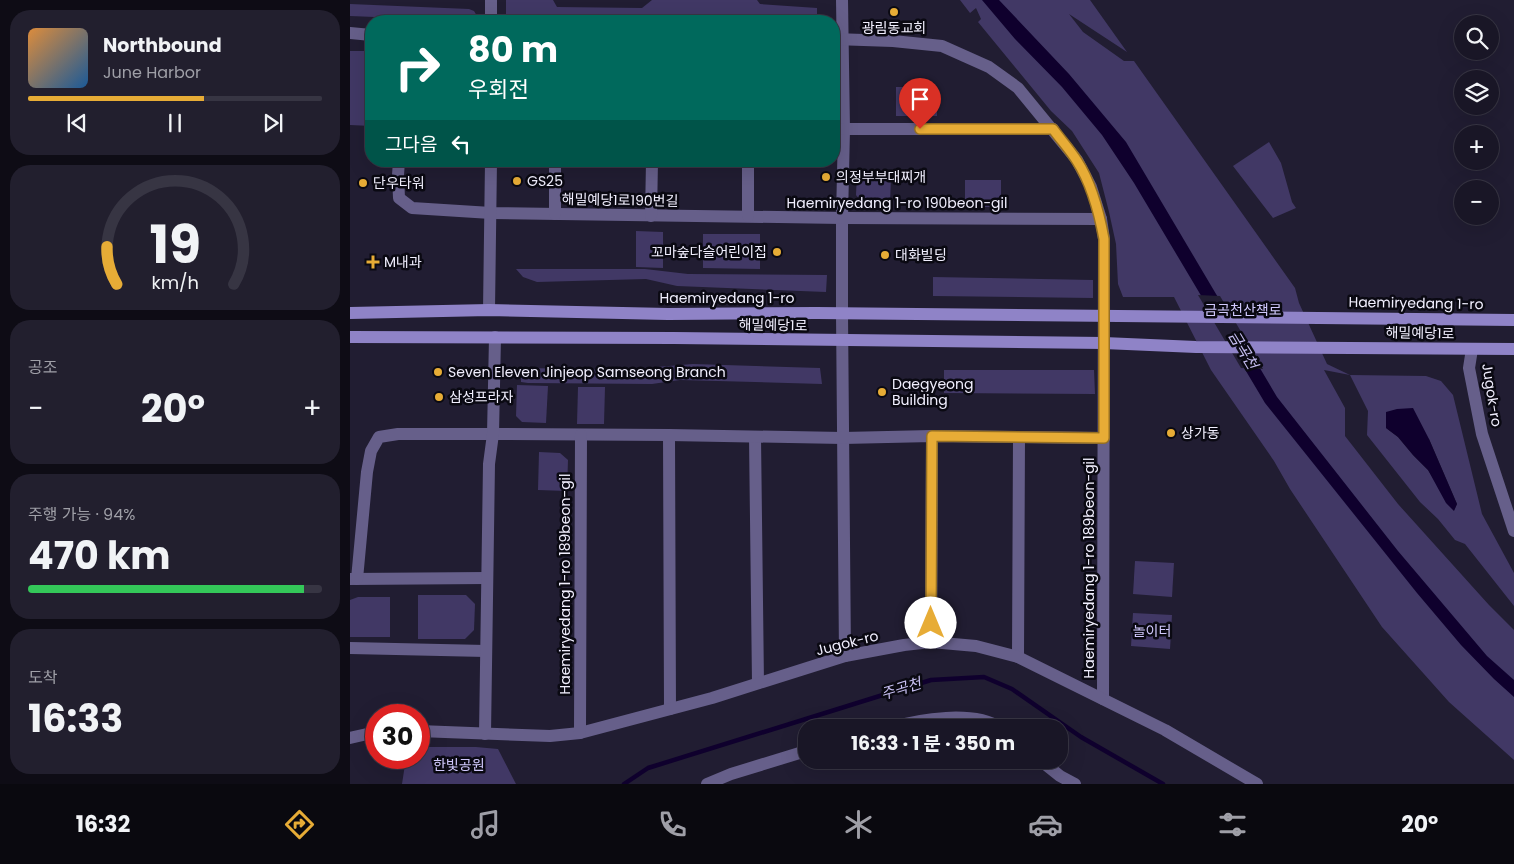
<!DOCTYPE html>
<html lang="ko">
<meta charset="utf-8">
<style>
:root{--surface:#191626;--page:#221f2e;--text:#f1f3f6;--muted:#9f9fa7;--line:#373543;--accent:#e7ac36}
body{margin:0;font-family:Poppins,"Noto Sans KR",sans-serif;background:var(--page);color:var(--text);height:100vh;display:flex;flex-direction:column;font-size:19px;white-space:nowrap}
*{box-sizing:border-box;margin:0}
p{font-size:16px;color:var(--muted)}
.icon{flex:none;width:28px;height:28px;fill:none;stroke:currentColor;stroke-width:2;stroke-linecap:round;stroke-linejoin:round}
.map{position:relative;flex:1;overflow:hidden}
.panel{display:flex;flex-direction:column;gap:10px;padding:10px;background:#0e0c15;width:350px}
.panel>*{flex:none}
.guide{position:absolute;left:15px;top:15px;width:475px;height:152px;border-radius:20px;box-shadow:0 5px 20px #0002,0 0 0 1px var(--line);background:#00695c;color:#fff;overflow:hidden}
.buttons{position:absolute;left:1104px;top:15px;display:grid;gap:10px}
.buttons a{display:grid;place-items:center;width:45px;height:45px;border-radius:50%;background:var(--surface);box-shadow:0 5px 20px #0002,0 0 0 1px var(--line);font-size:25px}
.speed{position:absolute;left:15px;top:704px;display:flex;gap:10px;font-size:25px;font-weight:700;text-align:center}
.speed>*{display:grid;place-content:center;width:65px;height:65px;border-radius:50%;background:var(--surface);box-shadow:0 5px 20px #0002,0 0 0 1px var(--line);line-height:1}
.speed .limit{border:8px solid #d22;background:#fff;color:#111}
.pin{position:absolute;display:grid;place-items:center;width:42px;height:42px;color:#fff;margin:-51px -21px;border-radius:50% 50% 50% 0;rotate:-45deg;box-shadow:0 0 5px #0007}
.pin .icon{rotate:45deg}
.me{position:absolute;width:55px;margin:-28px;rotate:0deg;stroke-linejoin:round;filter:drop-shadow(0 0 4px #0008)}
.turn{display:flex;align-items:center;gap:18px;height:105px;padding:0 20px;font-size:22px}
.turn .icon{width:65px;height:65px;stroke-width:2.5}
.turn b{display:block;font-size:35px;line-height:42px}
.then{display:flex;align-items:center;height:48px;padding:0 20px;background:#0003;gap:10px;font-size:19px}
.big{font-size:38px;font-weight:700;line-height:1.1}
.panel .card{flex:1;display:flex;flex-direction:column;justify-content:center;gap:8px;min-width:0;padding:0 18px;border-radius:20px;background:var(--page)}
.panel .dial{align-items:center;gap:0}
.dial svg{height:130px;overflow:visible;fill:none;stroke:var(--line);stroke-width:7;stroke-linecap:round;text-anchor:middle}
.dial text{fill:var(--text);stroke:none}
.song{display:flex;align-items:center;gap:15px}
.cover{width:60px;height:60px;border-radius:8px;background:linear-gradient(135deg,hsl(30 70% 55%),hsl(210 70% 35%))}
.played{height:5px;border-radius:2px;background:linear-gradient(90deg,var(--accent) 60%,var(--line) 60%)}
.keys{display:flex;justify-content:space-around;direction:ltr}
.heat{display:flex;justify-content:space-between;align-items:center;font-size:28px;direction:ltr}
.charge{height:8px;border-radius:4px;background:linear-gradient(90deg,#34c759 94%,var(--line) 0)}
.trip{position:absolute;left:448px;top:719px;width:270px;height:50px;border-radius:20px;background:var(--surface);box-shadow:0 5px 20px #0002,0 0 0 1px var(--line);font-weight:700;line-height:50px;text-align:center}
.tabs{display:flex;height:80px;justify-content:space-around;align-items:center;background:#0a090f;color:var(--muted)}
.tabs .icon{width:35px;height:35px}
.tabs .on{color:var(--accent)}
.tabs b{font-size:22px;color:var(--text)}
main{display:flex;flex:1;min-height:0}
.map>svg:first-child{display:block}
.green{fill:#413865;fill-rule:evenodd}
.water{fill:#0f002d}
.pier{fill:#211d32}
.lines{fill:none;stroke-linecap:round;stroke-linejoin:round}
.stream{stroke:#0f002d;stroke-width:4.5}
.street{stroke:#665f8a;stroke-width:12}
.secondary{stroke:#8f83c7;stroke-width:12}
.route-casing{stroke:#967023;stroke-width:12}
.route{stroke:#e7ac36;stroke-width:9}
.poi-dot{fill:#e7ac36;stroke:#0a0912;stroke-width:2}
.labels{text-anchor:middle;stroke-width:5;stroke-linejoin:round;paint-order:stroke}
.poi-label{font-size:14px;fill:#f1effe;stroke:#0a0912;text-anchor:start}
.street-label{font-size:14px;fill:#f1effe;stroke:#0a0912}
.park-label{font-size:14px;fill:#d1c9fd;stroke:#0a0912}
.water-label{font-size:15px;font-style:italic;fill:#c8c0f3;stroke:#0a0912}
</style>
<main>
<section class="panel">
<div class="card">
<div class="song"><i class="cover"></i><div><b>Northbound</b><p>June Harbor</p></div></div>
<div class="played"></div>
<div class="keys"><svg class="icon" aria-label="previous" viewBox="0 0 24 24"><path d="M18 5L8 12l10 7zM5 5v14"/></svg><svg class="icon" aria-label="pause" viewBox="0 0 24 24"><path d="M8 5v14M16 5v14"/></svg><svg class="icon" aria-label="next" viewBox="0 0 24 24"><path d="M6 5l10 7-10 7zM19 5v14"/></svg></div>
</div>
<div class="card dial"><svg viewBox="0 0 100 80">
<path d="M14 69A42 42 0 1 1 86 69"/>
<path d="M14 69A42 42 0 0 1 8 46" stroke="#e7ac36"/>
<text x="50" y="56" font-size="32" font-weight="700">19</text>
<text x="50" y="72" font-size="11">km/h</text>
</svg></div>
<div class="card"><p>공조</p>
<div class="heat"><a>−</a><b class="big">20°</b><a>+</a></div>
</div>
<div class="card"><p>주행 가능 · 94%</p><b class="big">470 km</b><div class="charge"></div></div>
<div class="card"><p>도착</p><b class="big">16:33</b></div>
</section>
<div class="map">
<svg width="1164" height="784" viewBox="0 0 1164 784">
<rect width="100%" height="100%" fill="#211d32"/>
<g class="green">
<polygon points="156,0 203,0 207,7 292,8 302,0 407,0 410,4 467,8 467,21 156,21"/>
<path d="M610 0H740L777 52 719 14 733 32 774 61H784L945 288 949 303 977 364 1000 375 1076 376 1091 381 1103 395 1132 514 1164 573V606L1115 544 1105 540 1088 519 1070 502 1017 435 1018 411 1000 375 974 370 995 408V436L1048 504 1139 605 1164 630V760L1099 702 1032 627 940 489 924 461 861 370 824 297H773L768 284 766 244 759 212 749 173 722 131 701 111 628 22 631 19 626 8 620 13ZM1036 428 1079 439 1107 504 1104 510 1078 470 1063 455 1048 437Z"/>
<polygon points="0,4 119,9 124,11 127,16 126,19 123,21 0,16"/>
<polygon points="0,51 21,51 21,126 0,125"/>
<rect x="546" y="87" width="41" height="29"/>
<polygon points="919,142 931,163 942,202 946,208 923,218 883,166"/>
<polygon points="507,173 541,175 540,205 513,204 506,195"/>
<rect x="615" y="180" width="36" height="27"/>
<polygon points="286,231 313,232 313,268 286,267"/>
<polygon points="353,234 410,234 410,269 353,268"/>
<polygon points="166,269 295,269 338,274 477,275 476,292 327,286 296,279 187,282 173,277"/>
<polygon points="583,277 743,280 743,298 583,296"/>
<polygon points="343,364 470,368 472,384 330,380 302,384 178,383 171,382 171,373 178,368 270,370"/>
<polygon points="594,370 744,370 745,394 594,393"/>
<polygon points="167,385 198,386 196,423 172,422 166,416"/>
<polygon points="228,387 255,387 254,424 227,424"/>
<polygon points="189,452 210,453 218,460 217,491 188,490"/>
<polygon points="785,561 824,563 822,597 783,594"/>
<polygon points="68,595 116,595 125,604 124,630 115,639 68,639"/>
<polygon points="8,597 40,597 40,637 0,637 0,600"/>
<polygon points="783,613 822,615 820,649 781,646"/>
<polygon points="69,747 126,747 148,749 166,784 52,784 56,758 69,758"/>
</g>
<g class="water">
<polygon points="632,0 649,0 719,74 776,142 927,397 1048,551 1137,656 1164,680 1164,697 1144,679 1111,645 1067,593 915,403 784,183 752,135 712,87 665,39"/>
<polygon points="1063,408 1079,439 1107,504 1104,511 1096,503 1078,470 1063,455 1048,437 1036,428 1036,412 1047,409"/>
</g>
<polygon class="pier" points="848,295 870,296 913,369 891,368"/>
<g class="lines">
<polyline class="stream" points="274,784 298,768 581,680 634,677 662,689 731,737 813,784"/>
<g class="street">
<polyline points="141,0 141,21"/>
<polyline points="492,0 494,129 492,218 492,314 495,656"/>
<polyline points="0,33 21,35"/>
<polyline points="484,39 543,41 592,46 639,67 668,88 727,160 741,187 751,219 754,239 753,699"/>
<polyline points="494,129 703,129"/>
<polyline points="49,161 48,175 49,198 62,208 141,213 492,218 751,219"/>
<polyline points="205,214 205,161"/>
<polyline points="301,216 302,161"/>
<polyline points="398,216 398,161"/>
<polyline points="139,310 141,161"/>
<polyline points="1122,349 1119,368 1132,434 1164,531"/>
<polyline points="319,435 320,709"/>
<polyline points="405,437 408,683"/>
<polyline points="0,579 137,578"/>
<polyline points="7,579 17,472 21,451 29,437 48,434 143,434 319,435 493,438 582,436 754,438"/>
<polyline points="581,642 582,436"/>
<polyline points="0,648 136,651"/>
<polyline points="668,657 669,437"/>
<path d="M539 728C570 719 623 710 651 728"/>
<polyline points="69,731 200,736 230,733 362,698 495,656 554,645 581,642 626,646 668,657 815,730 907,784"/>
<polyline points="230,733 231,435"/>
<polyline points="135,734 139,464 143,434 145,337"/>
<polyline points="0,738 26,732"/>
<polyline points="690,760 710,776 725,784"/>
<polyline points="357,784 381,774 456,751"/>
</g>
<g class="secondary">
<polyline points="0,313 139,310 318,314 467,313 1164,320"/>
<polyline points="0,337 324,338 754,343 846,347 1164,349"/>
</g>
</g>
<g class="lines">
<g class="route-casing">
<path id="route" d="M570 129H703C711 140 720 150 727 161 742 184 749 212 754 239V438L582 436 581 623"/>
</g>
<use href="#route" class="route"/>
</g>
<g class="poi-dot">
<circle cx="544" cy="12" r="5"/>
<circle cx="476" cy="177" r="5"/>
<circle cx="167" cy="181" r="5"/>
<circle cx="13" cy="183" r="5"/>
<circle cx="427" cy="252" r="5"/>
<circle cx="535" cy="255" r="5"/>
<path d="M20.5 254.5h5v5h5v5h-5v5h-5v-5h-5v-5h5z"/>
<circle cx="88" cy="372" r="5"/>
<circle cx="532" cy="392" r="5"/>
<circle cx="89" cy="397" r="5"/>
<circle cx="821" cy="433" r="5"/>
</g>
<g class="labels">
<g class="poi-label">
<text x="544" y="33" text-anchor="middle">광림동교회</text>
<text x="486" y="182">의정부부대찌개</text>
<text x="177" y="186">GS25</text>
<text x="23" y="188">단우타워</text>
<text x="417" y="257" text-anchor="end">꼬마숲다슬어린이집</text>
<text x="545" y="260">대화빌딩</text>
<text x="34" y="267">M내과</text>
<text x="98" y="377">Seven Eleven Jinjeop Samseong Branch</text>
<text x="542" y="389">Daegyeong<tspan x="542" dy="16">Building</tspan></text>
<text x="99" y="402">삼성프라자</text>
<text x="831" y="438">상가동</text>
</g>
<g class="street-label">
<text transform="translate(270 200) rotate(1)" y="5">해밀예당1로190번길</text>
<text x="547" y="208">Haemiryedang 1-ro 190beon-gil</text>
<text x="377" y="303">Haemiryedang 1-ro</text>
<text transform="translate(1066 303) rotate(1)" y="5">Haemiryedang 1-ro</text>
<text transform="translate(423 325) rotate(1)" y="5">해밀예당1로</text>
<text transform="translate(1070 333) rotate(1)" y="5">해밀예당1로</text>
<text transform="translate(1142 395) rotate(81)" y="5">Jugok-ro</text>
<text transform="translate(739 568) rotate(-90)" y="5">Haemiryedang 1-ro 189beon-gil</text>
<text transform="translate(215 584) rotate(-90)" y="5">Haemiryedang 1-ro 189beon-gil</text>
<text transform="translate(497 643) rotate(-14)" y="5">Jugok-ro</text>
</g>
<g class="park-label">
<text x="893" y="315">금곡천산책로</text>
<text x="802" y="636">놀이터</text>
<text x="109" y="770">한빛공원</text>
</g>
<g class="water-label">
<text transform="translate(893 350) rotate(59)" y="5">금곡천</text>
<text transform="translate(551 689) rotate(-17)" y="5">주곡천</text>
</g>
</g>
</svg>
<div class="buttons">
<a><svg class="icon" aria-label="search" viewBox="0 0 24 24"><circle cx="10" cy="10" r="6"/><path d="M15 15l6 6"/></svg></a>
<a><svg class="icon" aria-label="layers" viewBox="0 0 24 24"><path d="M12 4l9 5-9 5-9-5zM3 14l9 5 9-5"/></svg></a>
<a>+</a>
<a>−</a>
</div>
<div class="speed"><div class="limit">30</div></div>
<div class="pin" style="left:570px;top:129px;background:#d93025"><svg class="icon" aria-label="arrive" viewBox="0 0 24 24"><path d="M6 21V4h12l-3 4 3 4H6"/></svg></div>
<svg class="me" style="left:581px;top:623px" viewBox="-20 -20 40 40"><circle r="19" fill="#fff"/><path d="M0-13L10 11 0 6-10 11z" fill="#e7ac36"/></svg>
<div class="trip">16:33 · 1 분 · 350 m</div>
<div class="guide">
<div class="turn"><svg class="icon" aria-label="right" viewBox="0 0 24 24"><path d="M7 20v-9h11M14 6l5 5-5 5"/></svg><div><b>80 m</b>우회전</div></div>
<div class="then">그다음<svg class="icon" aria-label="left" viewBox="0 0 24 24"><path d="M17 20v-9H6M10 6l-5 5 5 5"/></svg></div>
</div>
</div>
</main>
<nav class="tabs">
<b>16:32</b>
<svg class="icon on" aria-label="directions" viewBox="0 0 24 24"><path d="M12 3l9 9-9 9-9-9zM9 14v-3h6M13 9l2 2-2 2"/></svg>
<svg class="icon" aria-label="music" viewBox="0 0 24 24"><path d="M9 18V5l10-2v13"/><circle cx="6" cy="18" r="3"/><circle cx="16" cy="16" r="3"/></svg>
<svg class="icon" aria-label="phone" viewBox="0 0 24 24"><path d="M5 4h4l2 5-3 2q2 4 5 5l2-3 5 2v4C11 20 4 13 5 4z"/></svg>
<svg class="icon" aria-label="climate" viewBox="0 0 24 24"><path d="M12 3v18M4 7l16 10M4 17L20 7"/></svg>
<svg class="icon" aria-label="car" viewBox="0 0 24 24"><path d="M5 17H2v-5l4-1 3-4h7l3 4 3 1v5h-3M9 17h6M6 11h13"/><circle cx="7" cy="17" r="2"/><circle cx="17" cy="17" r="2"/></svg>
<svg class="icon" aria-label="filters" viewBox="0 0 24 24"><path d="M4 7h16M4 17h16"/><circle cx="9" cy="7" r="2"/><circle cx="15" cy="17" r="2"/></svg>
<b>20°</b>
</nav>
